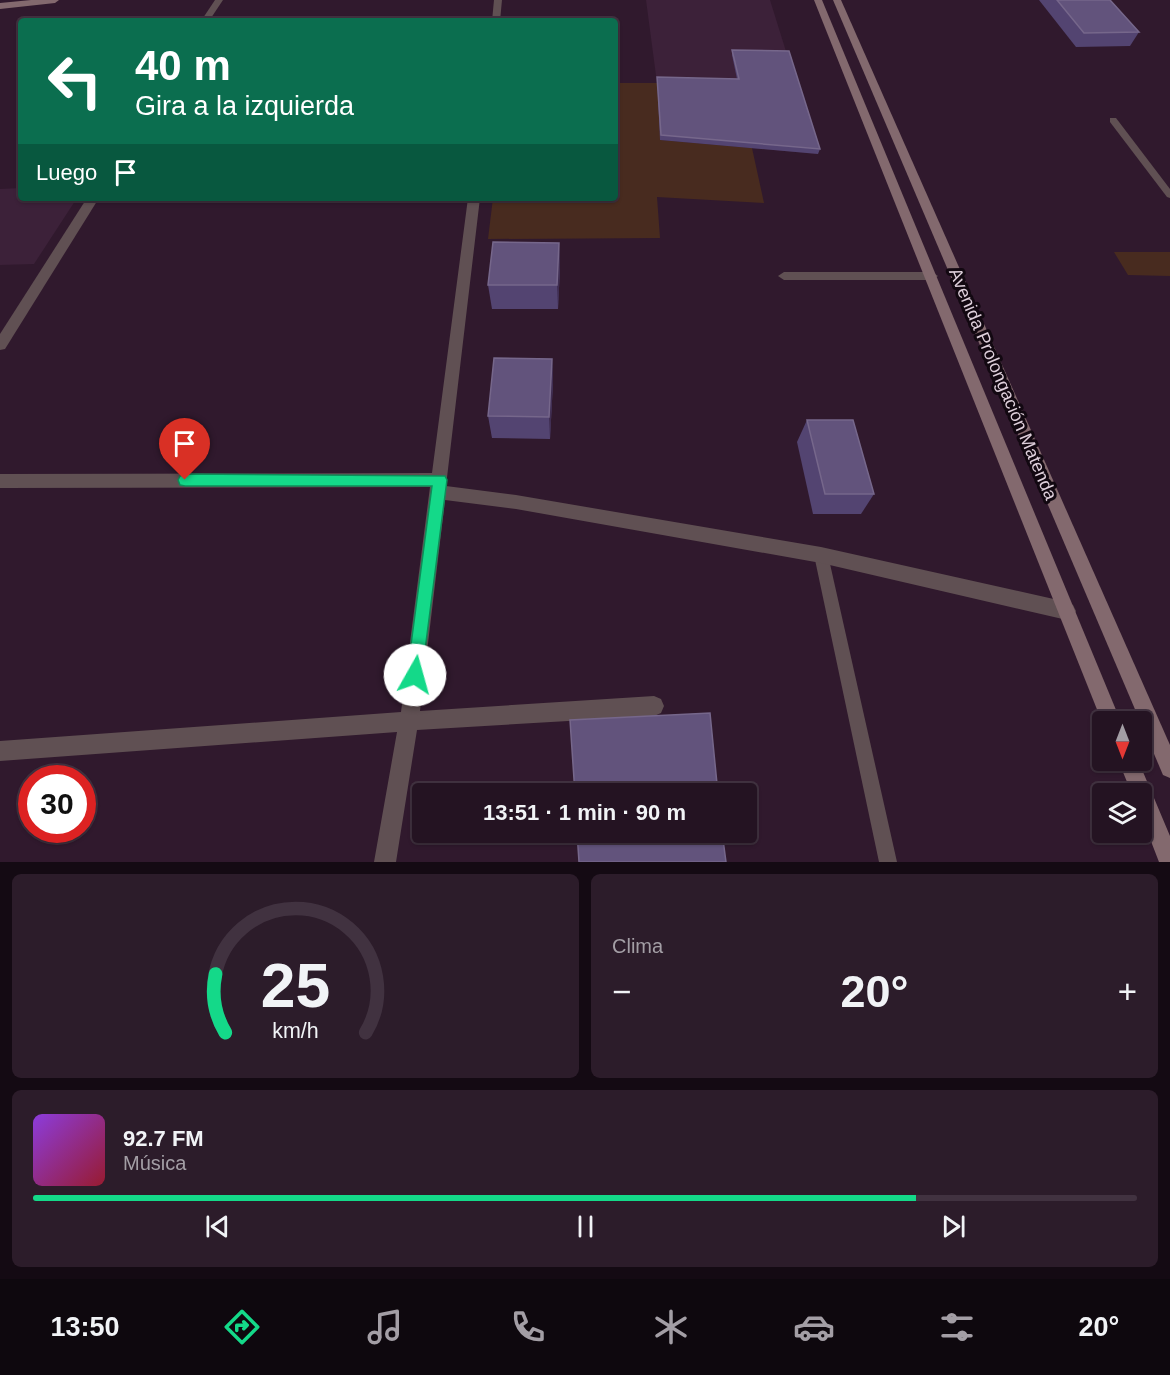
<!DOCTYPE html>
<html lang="es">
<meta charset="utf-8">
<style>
:root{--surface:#241322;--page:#2c1c2a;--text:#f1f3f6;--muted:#a39ea5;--line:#413240;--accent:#14d989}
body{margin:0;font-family:Arial,sans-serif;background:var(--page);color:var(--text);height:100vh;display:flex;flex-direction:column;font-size:22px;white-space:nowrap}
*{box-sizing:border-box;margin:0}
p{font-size:20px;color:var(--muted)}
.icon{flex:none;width:33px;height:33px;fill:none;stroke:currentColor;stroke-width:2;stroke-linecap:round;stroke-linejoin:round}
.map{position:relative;height:862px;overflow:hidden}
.details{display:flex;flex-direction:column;gap:12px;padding:12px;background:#140a13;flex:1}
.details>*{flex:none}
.top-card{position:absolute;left:18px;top:18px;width:600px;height:183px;border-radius:6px;box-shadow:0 2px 4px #0004,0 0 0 2px var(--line);background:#0b6e4f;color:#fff;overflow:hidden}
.needle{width:39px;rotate:180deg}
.fabs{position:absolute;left:1092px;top:711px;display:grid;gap:12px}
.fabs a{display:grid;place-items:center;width:60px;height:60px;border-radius:6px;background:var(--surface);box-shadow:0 2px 4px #0004,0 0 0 2px var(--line);font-size:30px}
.speed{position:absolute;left:18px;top:765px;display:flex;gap:12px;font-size:30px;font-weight:700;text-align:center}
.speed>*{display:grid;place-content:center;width:78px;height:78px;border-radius:50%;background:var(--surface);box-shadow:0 2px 4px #0004,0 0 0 2px var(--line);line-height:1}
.speed .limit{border:9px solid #d22;background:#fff;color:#111}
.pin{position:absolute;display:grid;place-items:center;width:51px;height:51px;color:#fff;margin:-62px -26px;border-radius:50% 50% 50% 0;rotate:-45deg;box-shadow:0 0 6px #0007}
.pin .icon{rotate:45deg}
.me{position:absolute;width:66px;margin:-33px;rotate:7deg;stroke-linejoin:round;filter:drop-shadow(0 0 4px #0008)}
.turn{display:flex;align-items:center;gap:21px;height:126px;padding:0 18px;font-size:27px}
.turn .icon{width:78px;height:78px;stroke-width:2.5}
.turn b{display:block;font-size:42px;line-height:51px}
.then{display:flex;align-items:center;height:57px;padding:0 18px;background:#0003;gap:12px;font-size:22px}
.big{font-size:45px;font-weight:600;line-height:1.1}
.details .card{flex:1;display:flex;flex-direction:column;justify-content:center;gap:9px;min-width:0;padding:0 21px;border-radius:9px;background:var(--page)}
.details .dial{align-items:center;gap:0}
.dial svg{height:156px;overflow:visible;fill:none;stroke:var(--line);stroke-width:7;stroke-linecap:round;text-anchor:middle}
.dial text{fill:var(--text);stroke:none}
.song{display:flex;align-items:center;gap:18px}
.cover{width:72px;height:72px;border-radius:9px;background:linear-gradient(135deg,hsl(270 70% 55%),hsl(350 70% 35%))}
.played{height:6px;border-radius:3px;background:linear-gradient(90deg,var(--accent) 80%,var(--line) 80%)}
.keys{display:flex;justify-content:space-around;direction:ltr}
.heat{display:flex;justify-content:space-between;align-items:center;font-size:33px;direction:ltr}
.details .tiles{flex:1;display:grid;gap:12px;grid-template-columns:1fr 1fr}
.card:last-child{grid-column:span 2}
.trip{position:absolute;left:412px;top:783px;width:345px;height:60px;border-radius:6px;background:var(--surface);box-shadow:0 2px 4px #0004,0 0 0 2px var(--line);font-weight:600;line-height:60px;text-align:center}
.tabs{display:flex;height:96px;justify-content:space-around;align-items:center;background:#0e080e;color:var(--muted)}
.tabs .icon{width:42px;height:42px}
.tabs .active{color:var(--accent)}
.tabs b{font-size:27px;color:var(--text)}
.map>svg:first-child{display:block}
.built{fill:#3c2139}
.green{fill:#482b1f}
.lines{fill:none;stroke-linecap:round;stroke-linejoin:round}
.lane{fill:#605053;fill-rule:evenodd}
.street{fill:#605053;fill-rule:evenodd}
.secondary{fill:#83696e;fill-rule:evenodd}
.wall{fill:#534471}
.shaded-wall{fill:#3f2d51}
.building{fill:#62537c;stroke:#76678b;stroke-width:1.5}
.route{fill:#14d989;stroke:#0d8d59;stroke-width:1.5}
.labels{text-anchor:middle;stroke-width:6;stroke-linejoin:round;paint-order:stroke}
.street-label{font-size:18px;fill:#decfdb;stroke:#120811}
</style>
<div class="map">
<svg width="1170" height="862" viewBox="0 0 1170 862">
<rect width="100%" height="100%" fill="#30192d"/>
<g class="built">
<polygon points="646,0 770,0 818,154 660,140 657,83"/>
<polygon points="21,188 21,198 77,198 34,264 0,265 0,189"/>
</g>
<g class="green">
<polygon points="615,83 657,83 661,140 752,148 764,203 657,197 660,238 488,239 493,198 615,198"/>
<polygon points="1114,252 1170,252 1170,276 1128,275"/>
</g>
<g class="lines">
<g class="lane">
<polygon points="1110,118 1116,118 1170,189 1170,198 1167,197 1110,122"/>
<polygon points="821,549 826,551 828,555 897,862 879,862 814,555 816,551"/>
</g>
<g class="street">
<polygon points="215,0 223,0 209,21 201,21"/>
<polygon points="494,0 502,0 500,21 492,21"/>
<polygon points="87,198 99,198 5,349 0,350 0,334"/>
<polygon points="468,198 480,198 446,486 516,495 821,547 1067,602 1073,605 1076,611 1073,617 1067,620 821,563 516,509 445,500 420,711 654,696 661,699 664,706 661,713 654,716 417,730 396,862 374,862 397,732 0,761 0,741 401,712 430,487 0,488 0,474 432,473"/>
<polygon points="784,272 932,272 938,276 932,280 784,280 778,276"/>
</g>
<g class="secondary">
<polygon points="31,0 59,0 55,3 0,9 0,3"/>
<polygon points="814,0 822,0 1121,722 1102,722"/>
<polygon points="833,0 841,0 1170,745 1170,778 1163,775"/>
<polygon points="1118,760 1138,760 1170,836 1170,862 1159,862 1142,818 1142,794 1132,794"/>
</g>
</g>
<g class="wall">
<polygon points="1039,0 1110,0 1139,32 1130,46 1076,47"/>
<polygon points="732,50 820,149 818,154 660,140 657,77 737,79 732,55"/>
<polygon points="559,243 560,267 558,309 492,309 488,285"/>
<polygon points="552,359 553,382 550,439 492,438 488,416"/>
<polygon points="807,420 874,494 861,514 813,514 797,442"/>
</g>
<g class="shaded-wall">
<polygon points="559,243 560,267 558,309 557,285"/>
<polygon points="552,359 553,382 550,439 549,417"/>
</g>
<g class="building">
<polygon points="1057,0 1110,0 1139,32 1084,33"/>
<polygon points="732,50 789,51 820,149 661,135 657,77 739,79"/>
<polygon points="493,242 559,243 557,285 488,285"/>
<polygon points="494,358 552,359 549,417 488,416"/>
<polygon points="807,420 853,420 874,494 825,494"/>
<polygon points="710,713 718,794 575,794 570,720"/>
<polygon points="577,832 722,832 726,862 579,862"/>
</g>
<polygon class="route" points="185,474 445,476 447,480 421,681 415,683 409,681 407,675 432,486 185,486 180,485 178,480 180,476"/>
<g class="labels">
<g class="street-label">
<text transform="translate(1003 384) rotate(67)" y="6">Avenida Prolongación Matenda</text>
</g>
</g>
</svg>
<div class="fabs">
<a><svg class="needle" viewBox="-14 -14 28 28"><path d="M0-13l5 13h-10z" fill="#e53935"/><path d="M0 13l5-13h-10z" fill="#a39ea5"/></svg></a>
<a><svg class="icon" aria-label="layers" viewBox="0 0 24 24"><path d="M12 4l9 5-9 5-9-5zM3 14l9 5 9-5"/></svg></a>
</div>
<div class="speed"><div class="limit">30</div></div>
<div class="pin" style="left:185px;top:480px;background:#d93025"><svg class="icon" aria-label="arrive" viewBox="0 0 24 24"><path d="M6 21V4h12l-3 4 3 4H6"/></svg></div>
<svg class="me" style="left:415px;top:675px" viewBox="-20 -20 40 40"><circle r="19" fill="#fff"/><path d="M0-13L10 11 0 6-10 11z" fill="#14d989"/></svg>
<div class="trip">13:51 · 1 min · 90 m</div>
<div class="top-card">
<div class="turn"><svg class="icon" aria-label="left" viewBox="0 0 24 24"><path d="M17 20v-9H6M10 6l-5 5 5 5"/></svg><div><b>40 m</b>Gira a la izquierda</div></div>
<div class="then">Luego<svg class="icon" aria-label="arrive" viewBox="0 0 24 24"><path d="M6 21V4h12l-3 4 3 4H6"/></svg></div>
</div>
</div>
<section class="details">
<div class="tiles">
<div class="card dial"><svg viewBox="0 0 100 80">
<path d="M14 69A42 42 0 1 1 86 69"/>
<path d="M14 69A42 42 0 0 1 9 39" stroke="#14d989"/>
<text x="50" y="56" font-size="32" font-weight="700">25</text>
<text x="50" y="72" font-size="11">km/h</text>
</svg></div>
<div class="card"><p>Clima</p>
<div class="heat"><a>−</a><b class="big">20°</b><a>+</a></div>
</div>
<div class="card">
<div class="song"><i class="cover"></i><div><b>92.7 FM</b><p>Música</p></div></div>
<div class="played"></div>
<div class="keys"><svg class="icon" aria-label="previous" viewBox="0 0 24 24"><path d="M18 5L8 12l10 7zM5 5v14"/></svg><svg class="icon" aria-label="pause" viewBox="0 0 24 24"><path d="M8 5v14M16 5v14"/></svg><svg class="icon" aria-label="next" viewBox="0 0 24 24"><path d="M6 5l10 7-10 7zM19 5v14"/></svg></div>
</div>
</div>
</section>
<nav class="tabs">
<b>13:50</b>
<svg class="icon active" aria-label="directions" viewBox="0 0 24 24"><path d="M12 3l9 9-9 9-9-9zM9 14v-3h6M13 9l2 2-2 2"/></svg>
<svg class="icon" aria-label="music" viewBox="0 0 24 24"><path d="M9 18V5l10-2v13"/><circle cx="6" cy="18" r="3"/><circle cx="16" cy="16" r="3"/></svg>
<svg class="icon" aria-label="phone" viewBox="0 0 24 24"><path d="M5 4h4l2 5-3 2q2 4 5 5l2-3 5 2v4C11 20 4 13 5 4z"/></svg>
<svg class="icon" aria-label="climate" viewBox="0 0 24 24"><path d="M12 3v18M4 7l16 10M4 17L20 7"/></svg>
<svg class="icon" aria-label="car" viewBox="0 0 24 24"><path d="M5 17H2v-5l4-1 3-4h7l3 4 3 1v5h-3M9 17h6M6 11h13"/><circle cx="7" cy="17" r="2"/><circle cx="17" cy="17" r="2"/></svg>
<svg class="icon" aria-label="filters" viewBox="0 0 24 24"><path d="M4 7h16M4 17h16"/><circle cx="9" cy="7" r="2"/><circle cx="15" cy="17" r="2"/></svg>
<b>20°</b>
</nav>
